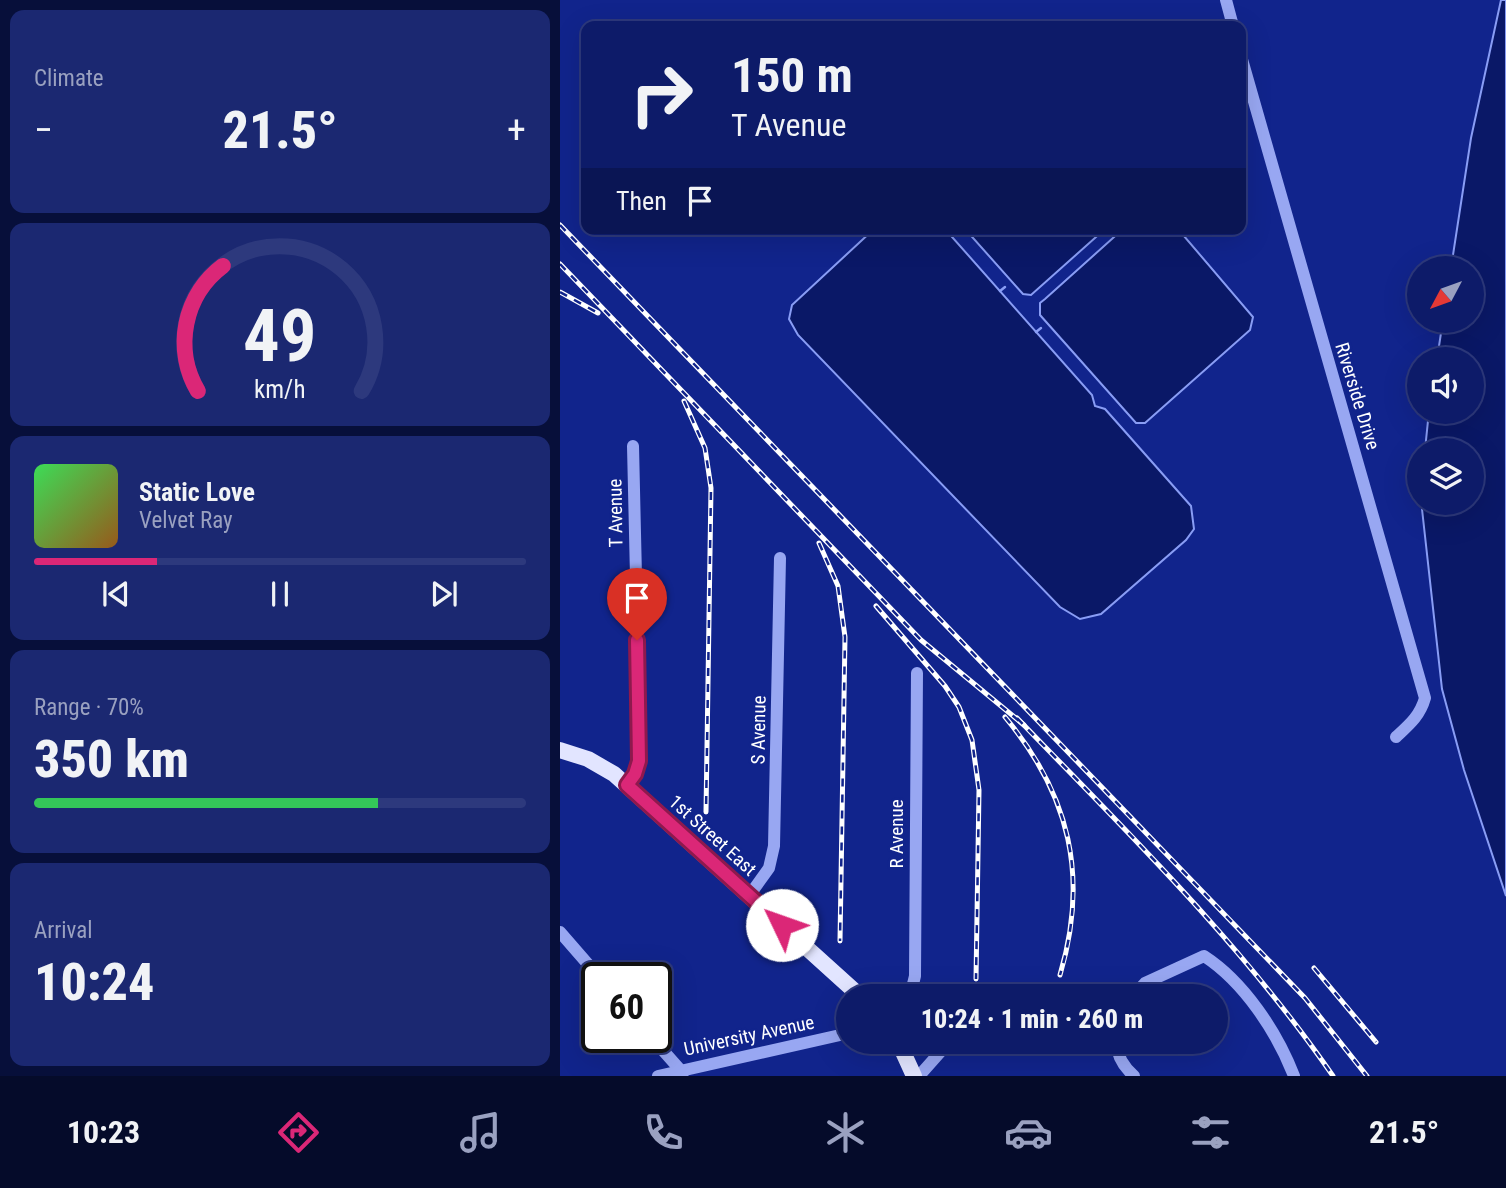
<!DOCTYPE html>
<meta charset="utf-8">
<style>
:root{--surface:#0d1b69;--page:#1b2871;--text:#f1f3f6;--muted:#9aa1c0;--line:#2d397d;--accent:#db2777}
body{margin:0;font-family:"Roboto Condensed",sans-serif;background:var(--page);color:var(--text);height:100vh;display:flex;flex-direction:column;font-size:26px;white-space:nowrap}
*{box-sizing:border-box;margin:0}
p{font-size:23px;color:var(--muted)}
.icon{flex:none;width:38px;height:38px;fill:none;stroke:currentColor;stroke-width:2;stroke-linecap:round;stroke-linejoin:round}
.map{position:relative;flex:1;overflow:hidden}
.details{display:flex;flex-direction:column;gap:10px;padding:10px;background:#070f3a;width:560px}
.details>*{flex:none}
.top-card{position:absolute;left:21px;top:21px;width:665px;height:214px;border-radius:14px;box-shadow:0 7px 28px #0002,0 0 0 2px var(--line);background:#0d1b69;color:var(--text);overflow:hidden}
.needle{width:46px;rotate:229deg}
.tools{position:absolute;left:847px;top:256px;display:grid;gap:14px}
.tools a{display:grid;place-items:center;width:77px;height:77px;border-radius:50%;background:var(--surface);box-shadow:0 7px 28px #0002,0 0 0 2px var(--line);font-size:35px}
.speed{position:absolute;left:21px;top:962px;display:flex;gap:14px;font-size:35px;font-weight:700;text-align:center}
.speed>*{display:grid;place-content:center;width:91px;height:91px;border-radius:50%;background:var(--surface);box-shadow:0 7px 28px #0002,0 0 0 2px var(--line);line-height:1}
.speed .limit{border:4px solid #111;border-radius:10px;background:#fff;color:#111}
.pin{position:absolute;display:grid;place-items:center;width:60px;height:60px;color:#fff;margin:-72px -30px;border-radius:50% 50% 50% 0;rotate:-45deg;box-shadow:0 0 7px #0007}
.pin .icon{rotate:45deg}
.me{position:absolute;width:77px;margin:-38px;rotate:312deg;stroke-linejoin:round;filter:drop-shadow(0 0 5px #0008)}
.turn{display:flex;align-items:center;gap:24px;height:147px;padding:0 35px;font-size:32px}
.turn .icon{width:91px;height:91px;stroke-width:2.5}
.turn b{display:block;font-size:49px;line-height:60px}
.then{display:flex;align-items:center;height:66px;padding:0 35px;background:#0003;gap:14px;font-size:26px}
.big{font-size:52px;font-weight:800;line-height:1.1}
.details .tile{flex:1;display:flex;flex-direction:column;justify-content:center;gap:10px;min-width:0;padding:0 24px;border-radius:14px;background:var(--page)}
.details .dial{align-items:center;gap:0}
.dial svg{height:182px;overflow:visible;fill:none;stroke:var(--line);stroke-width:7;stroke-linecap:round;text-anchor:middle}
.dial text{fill:var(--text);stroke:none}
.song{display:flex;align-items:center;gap:21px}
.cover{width:84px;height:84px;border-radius:10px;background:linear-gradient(135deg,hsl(130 70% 55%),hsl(30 70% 35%))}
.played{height:7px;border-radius:4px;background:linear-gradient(90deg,var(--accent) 25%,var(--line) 25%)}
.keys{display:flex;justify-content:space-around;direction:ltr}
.heat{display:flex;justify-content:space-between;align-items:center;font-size:38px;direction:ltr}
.charge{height:10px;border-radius:5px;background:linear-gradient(90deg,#34c759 70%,var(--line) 0)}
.trip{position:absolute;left:276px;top:984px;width:392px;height:70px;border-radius:35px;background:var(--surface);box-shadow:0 7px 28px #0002,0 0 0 2px var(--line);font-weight:800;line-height:70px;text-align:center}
.menu{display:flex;height:112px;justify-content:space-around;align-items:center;background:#050b2a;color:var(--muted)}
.menu .icon{width:49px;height:49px}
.menu .active{color:var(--accent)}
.menu b{font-size:32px;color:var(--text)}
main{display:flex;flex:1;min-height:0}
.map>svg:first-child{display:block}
.water{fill:#0a1867;stroke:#899df5;stroke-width:2}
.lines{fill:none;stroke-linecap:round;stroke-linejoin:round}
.stream{stroke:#899df5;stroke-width:2.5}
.minor{stroke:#98a7f2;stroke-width:12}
.major{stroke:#e2e5ff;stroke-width:16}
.rail-casing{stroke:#fff;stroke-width:5}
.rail{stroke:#11248c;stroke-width:2.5;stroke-dasharray:8;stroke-linecap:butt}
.route-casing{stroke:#8e194d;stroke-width:18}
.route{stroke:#db2777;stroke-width:12}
.labels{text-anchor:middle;stroke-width:5;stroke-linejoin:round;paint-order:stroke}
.street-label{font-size:19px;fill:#fff;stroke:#11248c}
</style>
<main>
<section class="details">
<div class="tile"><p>Climate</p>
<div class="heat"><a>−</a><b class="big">21.5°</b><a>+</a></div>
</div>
<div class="tile dial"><svg viewBox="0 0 100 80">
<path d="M14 69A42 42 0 1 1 86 69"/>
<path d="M14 69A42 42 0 0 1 25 14" stroke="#db2777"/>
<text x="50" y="56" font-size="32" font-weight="700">49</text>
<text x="50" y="72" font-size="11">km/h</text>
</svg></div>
<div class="tile">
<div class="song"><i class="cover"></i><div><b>Static Love</b><p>Velvet Ray</p></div></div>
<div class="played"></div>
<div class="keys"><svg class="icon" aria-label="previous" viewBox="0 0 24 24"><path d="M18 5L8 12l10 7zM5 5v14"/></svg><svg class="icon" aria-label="pause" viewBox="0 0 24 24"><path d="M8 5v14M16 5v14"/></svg><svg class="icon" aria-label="next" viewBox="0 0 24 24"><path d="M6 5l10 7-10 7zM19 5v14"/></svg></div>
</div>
<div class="tile"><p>Range · 70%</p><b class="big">350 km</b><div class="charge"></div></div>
<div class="tile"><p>Arrival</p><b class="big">10:24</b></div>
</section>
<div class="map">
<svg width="946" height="1076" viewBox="0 0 946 1076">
<rect width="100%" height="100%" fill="#11248c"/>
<g class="water">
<polygon points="941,0 946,0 946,896 904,770 882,689 862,509 862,502 912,502 912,450 865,450 869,411 912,411 912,359 877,359 883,320 912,320 912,268 891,268 911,138"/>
<polygon points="314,229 385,229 532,395 535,406 545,409 631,506 634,529 626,540 541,614 520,619 500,607 238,335 229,319 232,305"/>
<polygon points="405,229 545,229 471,295 463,294"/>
<polygon points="563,229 618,229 693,317 690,330 585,423 576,423 480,315 480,303 485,299"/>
</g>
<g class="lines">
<g class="stream">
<polyline points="440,291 445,287"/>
<polyline points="476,332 481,328"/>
</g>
<g class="minor">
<polyline points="666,0 673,26"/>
<path d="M681 56 865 698C860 716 849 725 836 737"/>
<polyline points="67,785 78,768 80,751 73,446"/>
<polyline points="189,896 209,868 214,846 220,558"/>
<polyline points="0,932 40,978"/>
<polyline points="350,996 355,976 357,673"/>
<path d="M573 996 585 983 644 956C684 982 717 1032 734 1076"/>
<polyline points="92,1038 123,1073"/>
<path d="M557 1041C556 1055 564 1067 574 1076"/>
<polyline points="98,1076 289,1033"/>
<polyline points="359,1076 390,1041"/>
</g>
<g class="major">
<polyline points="0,750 28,759 54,774 300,996"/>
<polyline points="338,1041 354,1076"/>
</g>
<g class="rail-casing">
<g id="rail">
<polyline points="0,225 745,998 807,1076"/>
<polyline points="0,264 361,640 464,725"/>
<polyline points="0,292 38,313"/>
<polyline points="124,401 145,448 151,488 146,812"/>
<polyline points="259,543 278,586 285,637 280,941"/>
<polyline points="316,606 385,686 399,707 412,740 419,790 416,979"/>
<path d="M445 717C510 795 529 877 500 975"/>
<path d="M457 718C568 833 682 944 773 1076"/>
<polyline points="754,968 816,1042"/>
</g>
</g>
<use href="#rail" class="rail"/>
</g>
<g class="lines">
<g class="route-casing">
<polyline id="route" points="77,640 79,761 75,774 67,785 222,925"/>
</g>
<use href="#route" class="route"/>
</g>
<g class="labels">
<g class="street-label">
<text transform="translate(798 396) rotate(73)" y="7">Riverside Drive</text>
<text transform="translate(55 513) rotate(-91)" y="7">T Avenue</text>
<text transform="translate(198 730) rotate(-89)" y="7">S Avenue</text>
<text transform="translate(336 834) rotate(-90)" y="7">R Avenue</text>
<text transform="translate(153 835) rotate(42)" y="7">1st Street East</text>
<text transform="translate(189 1035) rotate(-12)" y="7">University Avenue</text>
</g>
</g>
</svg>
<div class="tools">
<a><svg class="needle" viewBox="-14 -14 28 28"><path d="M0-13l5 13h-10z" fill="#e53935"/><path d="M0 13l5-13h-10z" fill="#9aa1c0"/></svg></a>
<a><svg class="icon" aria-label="sound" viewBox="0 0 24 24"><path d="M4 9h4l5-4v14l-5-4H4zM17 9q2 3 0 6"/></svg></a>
<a><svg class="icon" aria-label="layers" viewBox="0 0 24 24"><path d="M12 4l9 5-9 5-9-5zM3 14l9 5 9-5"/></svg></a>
</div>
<div class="speed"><div class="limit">60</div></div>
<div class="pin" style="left:77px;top:640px;background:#d93025"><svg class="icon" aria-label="arrive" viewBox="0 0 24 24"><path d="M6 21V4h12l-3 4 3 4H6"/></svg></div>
<svg class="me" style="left:222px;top:925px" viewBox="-20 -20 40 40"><circle r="19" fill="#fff"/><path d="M0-13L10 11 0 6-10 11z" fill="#db2777"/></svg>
<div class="trip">10:24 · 1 min · 260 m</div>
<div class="top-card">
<div class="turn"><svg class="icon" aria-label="right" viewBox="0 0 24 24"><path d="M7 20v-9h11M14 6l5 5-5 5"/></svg><div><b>150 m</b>T Avenue</div></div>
<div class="then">Then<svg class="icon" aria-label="arrive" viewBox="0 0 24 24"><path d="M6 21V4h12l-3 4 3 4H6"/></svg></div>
</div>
</div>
</main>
<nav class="menu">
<b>10:23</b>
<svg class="icon active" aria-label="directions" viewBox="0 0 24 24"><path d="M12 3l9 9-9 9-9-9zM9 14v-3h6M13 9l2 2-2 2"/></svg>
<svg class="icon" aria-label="music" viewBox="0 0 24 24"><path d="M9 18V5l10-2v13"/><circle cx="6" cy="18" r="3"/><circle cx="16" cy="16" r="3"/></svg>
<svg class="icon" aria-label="phone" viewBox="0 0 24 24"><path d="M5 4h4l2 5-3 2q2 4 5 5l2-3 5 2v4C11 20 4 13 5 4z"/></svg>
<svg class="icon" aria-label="climate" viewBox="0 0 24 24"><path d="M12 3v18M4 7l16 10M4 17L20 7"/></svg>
<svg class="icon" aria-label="car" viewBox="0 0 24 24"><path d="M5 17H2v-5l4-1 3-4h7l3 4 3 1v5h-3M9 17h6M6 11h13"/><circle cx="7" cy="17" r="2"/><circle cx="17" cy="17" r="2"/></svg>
<svg class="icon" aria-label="filters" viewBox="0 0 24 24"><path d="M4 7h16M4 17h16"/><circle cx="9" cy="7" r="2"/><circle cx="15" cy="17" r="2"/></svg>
<b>21.5°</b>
</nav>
